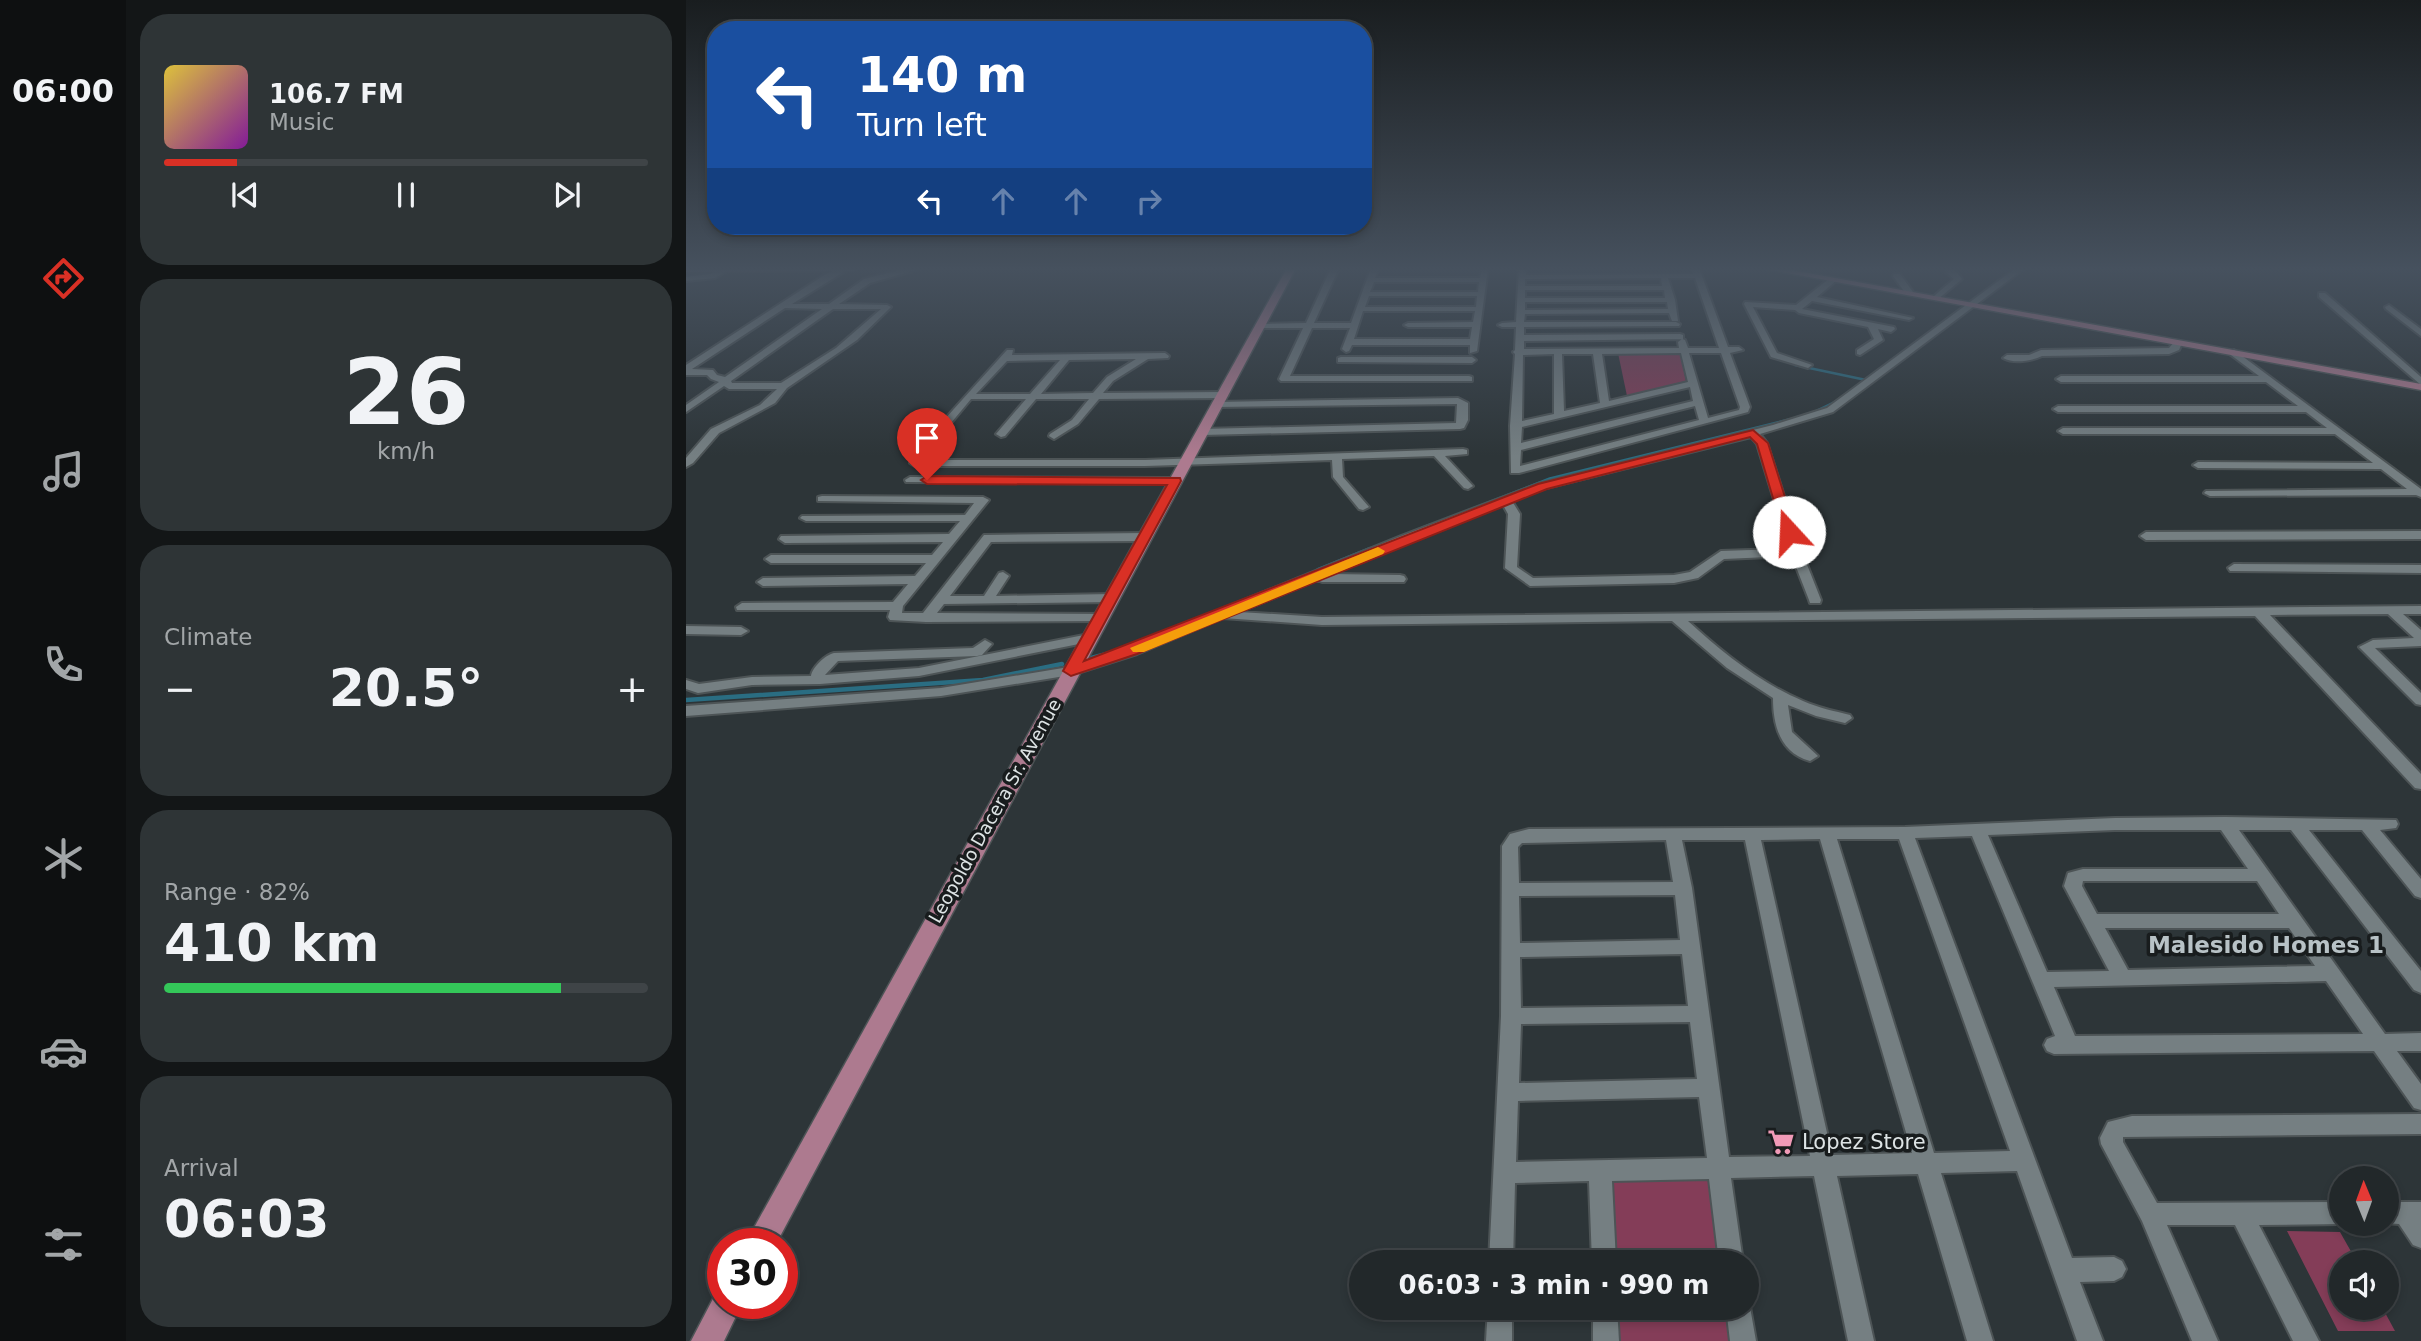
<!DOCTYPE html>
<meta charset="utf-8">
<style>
:root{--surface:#22282a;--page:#2e3436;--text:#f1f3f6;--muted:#a2a6a8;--line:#3f4447;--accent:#d93025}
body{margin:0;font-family:"DejaVu Sans",sans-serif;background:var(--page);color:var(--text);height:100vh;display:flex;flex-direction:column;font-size:26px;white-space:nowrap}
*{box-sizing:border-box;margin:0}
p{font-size:23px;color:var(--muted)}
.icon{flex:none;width:38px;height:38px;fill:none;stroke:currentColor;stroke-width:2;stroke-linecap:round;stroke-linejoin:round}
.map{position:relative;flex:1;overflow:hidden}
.details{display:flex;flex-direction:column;gap:14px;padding:14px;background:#131617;width:560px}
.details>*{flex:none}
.guide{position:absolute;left:21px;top:21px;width:665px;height:214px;border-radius:28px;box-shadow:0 4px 10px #0003,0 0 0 2px var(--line);background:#1a4fa0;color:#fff;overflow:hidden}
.needle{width:46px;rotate:359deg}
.buttons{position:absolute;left:1643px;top:1166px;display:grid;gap:14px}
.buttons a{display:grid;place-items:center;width:70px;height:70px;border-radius:50%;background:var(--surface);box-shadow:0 4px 10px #0003,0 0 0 2px var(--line);font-size:35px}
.speed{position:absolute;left:21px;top:1228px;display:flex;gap:14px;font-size:35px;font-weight:700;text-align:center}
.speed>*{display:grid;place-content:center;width:91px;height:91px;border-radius:50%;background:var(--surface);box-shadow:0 4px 10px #0003,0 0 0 2px var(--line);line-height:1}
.speed .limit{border:10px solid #d22;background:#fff;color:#111}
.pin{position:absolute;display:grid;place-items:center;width:60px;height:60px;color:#fff;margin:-72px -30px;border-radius:50% 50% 50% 0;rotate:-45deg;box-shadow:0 0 7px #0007}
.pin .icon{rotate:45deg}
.me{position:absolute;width:77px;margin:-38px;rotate:340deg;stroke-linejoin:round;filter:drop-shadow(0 0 5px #0008)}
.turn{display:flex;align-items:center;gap:24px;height:147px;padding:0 35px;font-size:32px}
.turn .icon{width:91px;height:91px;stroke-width:2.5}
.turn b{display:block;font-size:49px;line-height:60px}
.lanes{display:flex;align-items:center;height:66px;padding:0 35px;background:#0003;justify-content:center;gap:35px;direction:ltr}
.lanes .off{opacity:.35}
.big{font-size:52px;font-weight:700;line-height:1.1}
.details .card{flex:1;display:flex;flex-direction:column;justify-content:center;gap:10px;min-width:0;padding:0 24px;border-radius:28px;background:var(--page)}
.details .dial{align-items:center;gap:0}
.dial b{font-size:91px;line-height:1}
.song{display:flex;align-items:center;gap:21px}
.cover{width:84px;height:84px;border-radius:10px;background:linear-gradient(135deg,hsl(50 70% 55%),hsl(290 70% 35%))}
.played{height:7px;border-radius:4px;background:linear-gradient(90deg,var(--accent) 15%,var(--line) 15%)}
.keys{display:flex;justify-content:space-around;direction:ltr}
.heat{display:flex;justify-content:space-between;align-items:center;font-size:38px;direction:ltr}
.charge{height:10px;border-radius:5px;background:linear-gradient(90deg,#34c759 82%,var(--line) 0)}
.trip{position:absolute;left:663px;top:1250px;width:410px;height:70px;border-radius:35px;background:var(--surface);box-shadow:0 4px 10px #0003,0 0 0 2px var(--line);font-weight:700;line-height:70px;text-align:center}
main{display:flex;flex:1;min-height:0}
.tab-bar{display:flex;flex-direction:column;width:126px;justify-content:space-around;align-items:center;background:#0e1011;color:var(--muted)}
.tab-bar .icon{width:49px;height:49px}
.tab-bar .active{color:var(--accent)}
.tab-bar b{font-size:32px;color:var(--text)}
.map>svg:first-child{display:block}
.green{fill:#843d58}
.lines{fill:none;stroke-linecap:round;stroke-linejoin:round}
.stream-far2{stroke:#2a6d82;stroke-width:2.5}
.stream-far1{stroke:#2a6d82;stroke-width:3.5}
.stream{stroke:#2a6d82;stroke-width:4.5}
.minor-casing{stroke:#4d5456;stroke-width:4}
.major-casing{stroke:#4d5456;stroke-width:3}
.minor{fill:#757f82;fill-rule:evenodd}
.major{fill:#ad7a8f;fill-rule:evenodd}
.route{fill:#d93025;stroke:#8d1f18;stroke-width:2}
.slow{fill:#f59e0b}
.labels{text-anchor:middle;stroke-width:7;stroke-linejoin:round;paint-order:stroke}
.street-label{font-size:18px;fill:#dee4e5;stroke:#181c1d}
.near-poi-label{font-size:21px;fill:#dee4e5;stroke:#181c1d;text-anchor:start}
.near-neighbourhood-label{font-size:23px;font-weight:bold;fill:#b8c2c6;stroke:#181c1d}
</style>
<main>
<nav class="tab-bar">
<b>06:00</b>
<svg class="icon active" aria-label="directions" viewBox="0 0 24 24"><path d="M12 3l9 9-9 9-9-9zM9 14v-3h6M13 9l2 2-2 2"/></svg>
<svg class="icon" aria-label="music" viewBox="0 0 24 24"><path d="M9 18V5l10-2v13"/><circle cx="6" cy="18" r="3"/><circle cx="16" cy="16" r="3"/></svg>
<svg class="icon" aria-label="phone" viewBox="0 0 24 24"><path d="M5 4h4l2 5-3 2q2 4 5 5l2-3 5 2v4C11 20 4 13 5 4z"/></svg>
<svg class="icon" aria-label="climate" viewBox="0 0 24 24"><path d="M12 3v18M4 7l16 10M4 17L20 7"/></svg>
<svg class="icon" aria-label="car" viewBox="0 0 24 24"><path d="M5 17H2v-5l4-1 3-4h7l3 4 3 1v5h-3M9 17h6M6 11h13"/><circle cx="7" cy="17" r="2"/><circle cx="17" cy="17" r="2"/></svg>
<svg class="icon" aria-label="filters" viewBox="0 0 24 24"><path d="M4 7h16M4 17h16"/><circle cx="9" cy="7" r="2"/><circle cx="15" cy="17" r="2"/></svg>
</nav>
<section class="details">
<div class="card">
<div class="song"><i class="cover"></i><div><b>106.7 FM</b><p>Music</p></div></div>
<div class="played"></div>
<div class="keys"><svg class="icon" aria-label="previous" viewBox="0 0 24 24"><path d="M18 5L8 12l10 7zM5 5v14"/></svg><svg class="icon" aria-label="pause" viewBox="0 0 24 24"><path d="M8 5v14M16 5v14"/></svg><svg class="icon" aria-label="next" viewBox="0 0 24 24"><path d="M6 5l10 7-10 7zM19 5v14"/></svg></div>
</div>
<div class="card dial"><b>26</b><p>km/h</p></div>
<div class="card"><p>Climate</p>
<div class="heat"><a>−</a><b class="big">20.5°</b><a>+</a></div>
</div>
<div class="card"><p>Range · 82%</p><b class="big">410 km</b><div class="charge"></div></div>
<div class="card"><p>Arrival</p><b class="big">06:03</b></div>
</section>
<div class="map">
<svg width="1735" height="1341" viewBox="0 0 1735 1341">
<rect width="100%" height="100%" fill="#2d3538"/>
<g class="green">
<polygon points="932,353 994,353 1000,381 941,396"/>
<polygon points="1024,1173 1043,1262 926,1262 922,1175"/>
<polygon points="1601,1231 1654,1232 1671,1262 1656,1262 1656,1307 1696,1307 1709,1331 1652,1331"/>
<polygon points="928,1307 1049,1307 1053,1341 930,1341"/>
</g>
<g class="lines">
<g class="stream-far2">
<polyline points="1313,281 1329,268"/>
<polyline points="1209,358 1244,332"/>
<polyline points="1109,365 1180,380"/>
</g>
<g class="stream-far1">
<polyline points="1125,414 1152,401"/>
<polyline points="782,511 864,479 1103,420"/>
<polyline points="679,551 744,525"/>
</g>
<g class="stream">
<polyline points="632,570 684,549"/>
<polyline points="405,658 436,650"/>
<polyline points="0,700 297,680 376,664"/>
</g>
<g class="minor-casing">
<g id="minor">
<polygon points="36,268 44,269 29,278 0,281 0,277 24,274"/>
<path d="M154 268H164L106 304H143L178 279 223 268H237L184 283 153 304 201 305 205 307 171 340 101 388 89 403 33 433 7 463 0 467V458L25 429 74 405 91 389H43L38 386 0 412V405L33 382 25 379 21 375H0V365L140 274ZM99 308 136 309 39 377 31 375 27 370 6 369ZM147 309H195L150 348 95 383H46L45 381Z"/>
<path d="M645 268H653L628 323H665L685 268H693L689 278H794L796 268H802L791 351 784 353V345H666L663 351 660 352 656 349 664 328H626L604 376H783L786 377V381H595L593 379 617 328H575L571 326 575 324 620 323ZM688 282H793L792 292H684ZM683 296H791L790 307H679ZM677 311H789L787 322 722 323 718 325 722 327H786L784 339H668Z"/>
<path d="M833 268H839L840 275 1007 274 1005 268H1013L1042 347H1053L1057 350 1044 353 1064 407 1062 412 833 473H825L824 426 829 354 827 352 829 350 830 327H816L812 325 816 323 830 322ZM975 278 976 286H839V279ZM982 278H1009L1033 348H1002L999 340 996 339 992 342 993 348 838 349V341L997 339V335L994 334 838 335V327L993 326 994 324 990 322H838L839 314 983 313 986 321H992L989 300ZM839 290H978L979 298H839ZM839 302H981L982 309 839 310ZM995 353 1002 382 923 401 916 354ZM1003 353H1035L1054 407 1053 410 1022 418ZM868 354V414L836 421 837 355ZM876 354H907L914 403 878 411ZM1004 387 1007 401 835 443 836 427ZM1009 406 1013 420 834 466 835 450Z"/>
<path d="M1255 268C1266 268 1270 270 1276 279L1251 300 1247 298 1248 296 1268 279Z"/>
<path d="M1330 268H1339L1147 412 1074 434 1081 443 1114 546 1111 550 1118 557 1135 600 1134 603H1124L1123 600 1107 559 1103 556 1038 559 1012 578 988 583 844 586 819 568 822 514 817 505 644 574 714 575 718 576 720 579 718 582H636L631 580 553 612 636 617 1735 606V614H1717L1735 630V646L1689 648 1735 693V705L1730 704 1673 647 1687 640 1728 638 1702 614 1584 615 1735 774V789L1729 788 1569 616 1002 621C1036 652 1074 683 1117 701 1133 708 1148 711 1164 715L1166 718 1159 723 1130 716 1102 705 1106 732 1132 756 1124 761C1094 753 1087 725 1087 698L1041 668 986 621 636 625 537 618 451 654 385 675 255 696 0 716V706L255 688 383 667 441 648 715 536 852 484 1087 425 1141 408ZM1065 437 1071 444 1102 545 1097 549 1035 551 1004 572 988 575 847 578 831 567 834 514 826 501 860 488Z"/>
<polygon points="1208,274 1214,274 1227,292 1226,294 1220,294 1207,276"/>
<polygon points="1144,278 1151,280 1131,297 1227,318 1223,320 1126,301 1116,309 1208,327 1209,329 1205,332 1192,329 1197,340 1174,355 1171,354 1171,350 1188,339 1182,327 1113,313 1109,310 1067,307 1091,353 1126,365 1122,368 1085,357 1058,304 1059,302 1110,305"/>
<polygon points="1633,293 1639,293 1735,377 1735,385 1633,297"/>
<polygon points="1703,305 1735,329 1735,336 1700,309 1699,307"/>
<path d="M1489 341 1496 343 1493 350 1483 354 1356 356C1345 361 1328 364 1317 358L1321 355H1343L1355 350 1483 348Z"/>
<path d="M321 350H327L326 355 479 353 483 356 482 358 462 359 427 381 417 393 537 392 542 395 537 398 413 399 392 424 368 439 363 436 364 434 386 420 403 399H350L319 436 315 437 310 434 340 399H285L265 423 257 441H249L250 432 258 420ZM450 359 421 377 407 393 355 394 383 360ZM374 360 344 394H290L321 361Z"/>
<polygon points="1548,350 1735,489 1735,497 1730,495 1524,496 1518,493 1520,491 1721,489 1695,469 1512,468 1507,465 1512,462 1687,463 1649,434 1377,434 1372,431 1377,428 1641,428 1620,412 1372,412 1367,409 1372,406 1612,406 1580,382 1375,382 1370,379 1375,376 1573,376 1545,355 1544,353"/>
<polygon points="655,357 786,357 790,360 786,363 652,362 652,358"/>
<polygon points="772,398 782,403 782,420 778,428 774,429 516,435 511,432 516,429 770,423 771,404 528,407 526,405 531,402"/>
<polygon points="777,449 781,450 781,454 759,456 787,486 782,489 778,488 748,456 656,459 657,477 683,507 677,510 673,509 647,477 646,460 459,466 229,466 224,463 229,460 459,460"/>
<polygon points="224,477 489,478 494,481 489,484 220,482 219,480"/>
<polygon points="136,496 297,497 303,500 217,606 216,613 237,613 298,535 459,533 465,537 459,541 305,542 264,596 298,596 313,573 317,572 323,576 310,596 426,594 432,598 426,602 258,604 251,613 420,614 422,617 415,621 240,622 204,620 202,617 204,610 51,610 50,607 56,603 207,602 222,584 77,586 71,582 77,578 229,576 240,563 85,563 79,559 85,555 246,555 257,542 99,543 93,539 95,536 263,534 274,521 120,521 114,518 116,516 279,515 288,503 132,501 132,497"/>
<polygon points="1735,531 1735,539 1460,540 1454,536 1460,532"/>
<polygon points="1548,564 1735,565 1735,573 1544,571 1542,568"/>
<polygon points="0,626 55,627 62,631 55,635 0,634"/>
<path d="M403 634 408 635 410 638 408 641 233 676 134 684 66 685 12 693 0 689V680L13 684 66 677 125 676C126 668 139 655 148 653L287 648 299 640 306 644 296 655 291 656 152 661 139 675 233 668Z"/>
<path d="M1539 817 1710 820 1712 824 1710 828 1694 830 1735 879V898L1729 896 1676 830H1623L1735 971V993L1728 990 1605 830H1553L1699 1034 1735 1033V1051H1711L1735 1084V1110L1728 1108 1688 1051 1368 1054 1361 1051 1358 1045 1361 1039 1369 1036 1286 836 1229 838 1386 1258 1428 1257 1436 1261 1440 1269 1436 1277 1428 1281 1394 1282 1417 1341H1391L1331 1171 1255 1173 1307 1341H1281L1232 1174 1151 1176 1188 1341H1162L1128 1176 1045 1178 1057 1262H1033L1023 1179 926 1181 930 1262H906L903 1181 829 1183 827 1262H803L815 1016 816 846 824 834 843 829 1219 827 1429 818ZM1429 830H1535L1562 869H1397L1382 873 1378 886 1423 971 1361 972 1302 835ZM1134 839 1226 1153 1146 1155 1075 840ZM1151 839H1213L1324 1151 1248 1153ZM980 840 987 882 833 883 832 847 836 843ZM996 840H1059L1124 1156 1043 1157 1006 888ZM1571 881 1593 914H1411L1396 886 1397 881ZM989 895 994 940 834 943 833 896ZM1419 928H1603L1629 966 1442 970ZM996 954 1002 1006 835 1008 834 957ZM1640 981 1677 1034 1389 1036 1368 987ZM1004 1022 1011 1079 833 1083 835 1024ZM1013 1097 1021 1158 830 1162 832 1101Z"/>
<polygon points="1735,1114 1735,1134 1437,1137 1437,1142 1471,1203 1656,1202 1656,1223 1658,1223 1656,1224 1573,1225 1633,1341 1607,1341 1549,1225 1481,1225 1532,1341 1506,1341 1456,1221 1415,1144 1414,1138 1422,1122 1446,1116"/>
<polygon points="1701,1202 1735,1202 1735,1248 1727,1245 1713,1224 1699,1223 1701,1223"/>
<polygon points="1060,1298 1064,1307 1070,1341 1044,1341 1040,1307 1060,1307"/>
<polygon points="802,1307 826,1307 826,1341 800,1341"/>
<polygon points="907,1307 931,1307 933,1341 907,1341"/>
</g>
</g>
<g class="major-casing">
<g id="major">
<polygon points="0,268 171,268 167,271 0,272"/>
<polygon points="601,268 610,268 90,1244 59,1244"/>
<polygon points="1074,268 1094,268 1735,384 1735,390"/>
<polygon points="37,1290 37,1304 56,1304 38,1341 5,1341 30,1293"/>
</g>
</g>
<use href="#minor" class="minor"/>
<use href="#major" class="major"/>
</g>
<linearGradient id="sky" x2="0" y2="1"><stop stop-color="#191d1f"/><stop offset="0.59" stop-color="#46515e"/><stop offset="1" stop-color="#46515e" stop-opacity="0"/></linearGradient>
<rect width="1735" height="456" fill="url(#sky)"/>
<polygon class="route" points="1067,430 1082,443 1110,532 1108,535 1097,532 1071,444 1064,437 861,489 451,654 385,676 377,671 481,485 241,484 235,480 241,476 494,478 495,481 398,661 852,484"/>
<polygon class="slow" points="692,547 699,551 697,554 458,652 447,652 444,648"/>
<defs>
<g id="supermarket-bare" transform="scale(2.1)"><path d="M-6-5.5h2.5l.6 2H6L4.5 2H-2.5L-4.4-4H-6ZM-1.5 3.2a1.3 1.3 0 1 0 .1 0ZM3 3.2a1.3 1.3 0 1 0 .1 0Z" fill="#f09ab7" stroke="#181c1d" stroke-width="2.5" paint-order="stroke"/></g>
</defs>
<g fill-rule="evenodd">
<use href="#supermarket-bare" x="1095" y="1142"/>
</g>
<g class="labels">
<g class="street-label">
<text transform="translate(309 811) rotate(-61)" y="6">Leopoldo Dacera Sr. Avenue</text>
</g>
<g class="near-poi-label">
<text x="1116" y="1149">Lopez Store</text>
</g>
<g class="near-neighbourhood-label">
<text x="1580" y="953">Malesido Homes 1</text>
</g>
</g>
</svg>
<div class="buttons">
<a><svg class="needle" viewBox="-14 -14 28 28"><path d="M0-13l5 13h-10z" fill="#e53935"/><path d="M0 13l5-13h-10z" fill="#a2a6a8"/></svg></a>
<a><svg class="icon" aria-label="sound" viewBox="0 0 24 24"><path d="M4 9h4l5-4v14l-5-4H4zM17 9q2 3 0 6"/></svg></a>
</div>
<div class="speed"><div class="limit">30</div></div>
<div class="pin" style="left:241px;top:480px;background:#d93025"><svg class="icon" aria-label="arrive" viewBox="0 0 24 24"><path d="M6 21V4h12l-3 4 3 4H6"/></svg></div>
<svg class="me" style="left:1103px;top:532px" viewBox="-20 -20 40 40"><circle r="19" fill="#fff"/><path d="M0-13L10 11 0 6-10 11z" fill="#d93025"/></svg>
<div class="trip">06:03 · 3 min · 990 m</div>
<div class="guide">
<div class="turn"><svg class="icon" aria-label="left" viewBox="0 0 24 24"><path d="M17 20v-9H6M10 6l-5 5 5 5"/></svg><div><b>140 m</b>Turn left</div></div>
<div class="lanes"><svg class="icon" aria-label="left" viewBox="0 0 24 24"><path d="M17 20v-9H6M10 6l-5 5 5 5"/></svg><svg class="icon off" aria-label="ahead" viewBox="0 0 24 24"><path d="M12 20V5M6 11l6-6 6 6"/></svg><svg class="icon off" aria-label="ahead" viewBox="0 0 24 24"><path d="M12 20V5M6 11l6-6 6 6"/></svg><svg class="icon off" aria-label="right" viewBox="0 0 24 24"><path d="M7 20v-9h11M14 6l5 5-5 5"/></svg></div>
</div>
</div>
</main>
